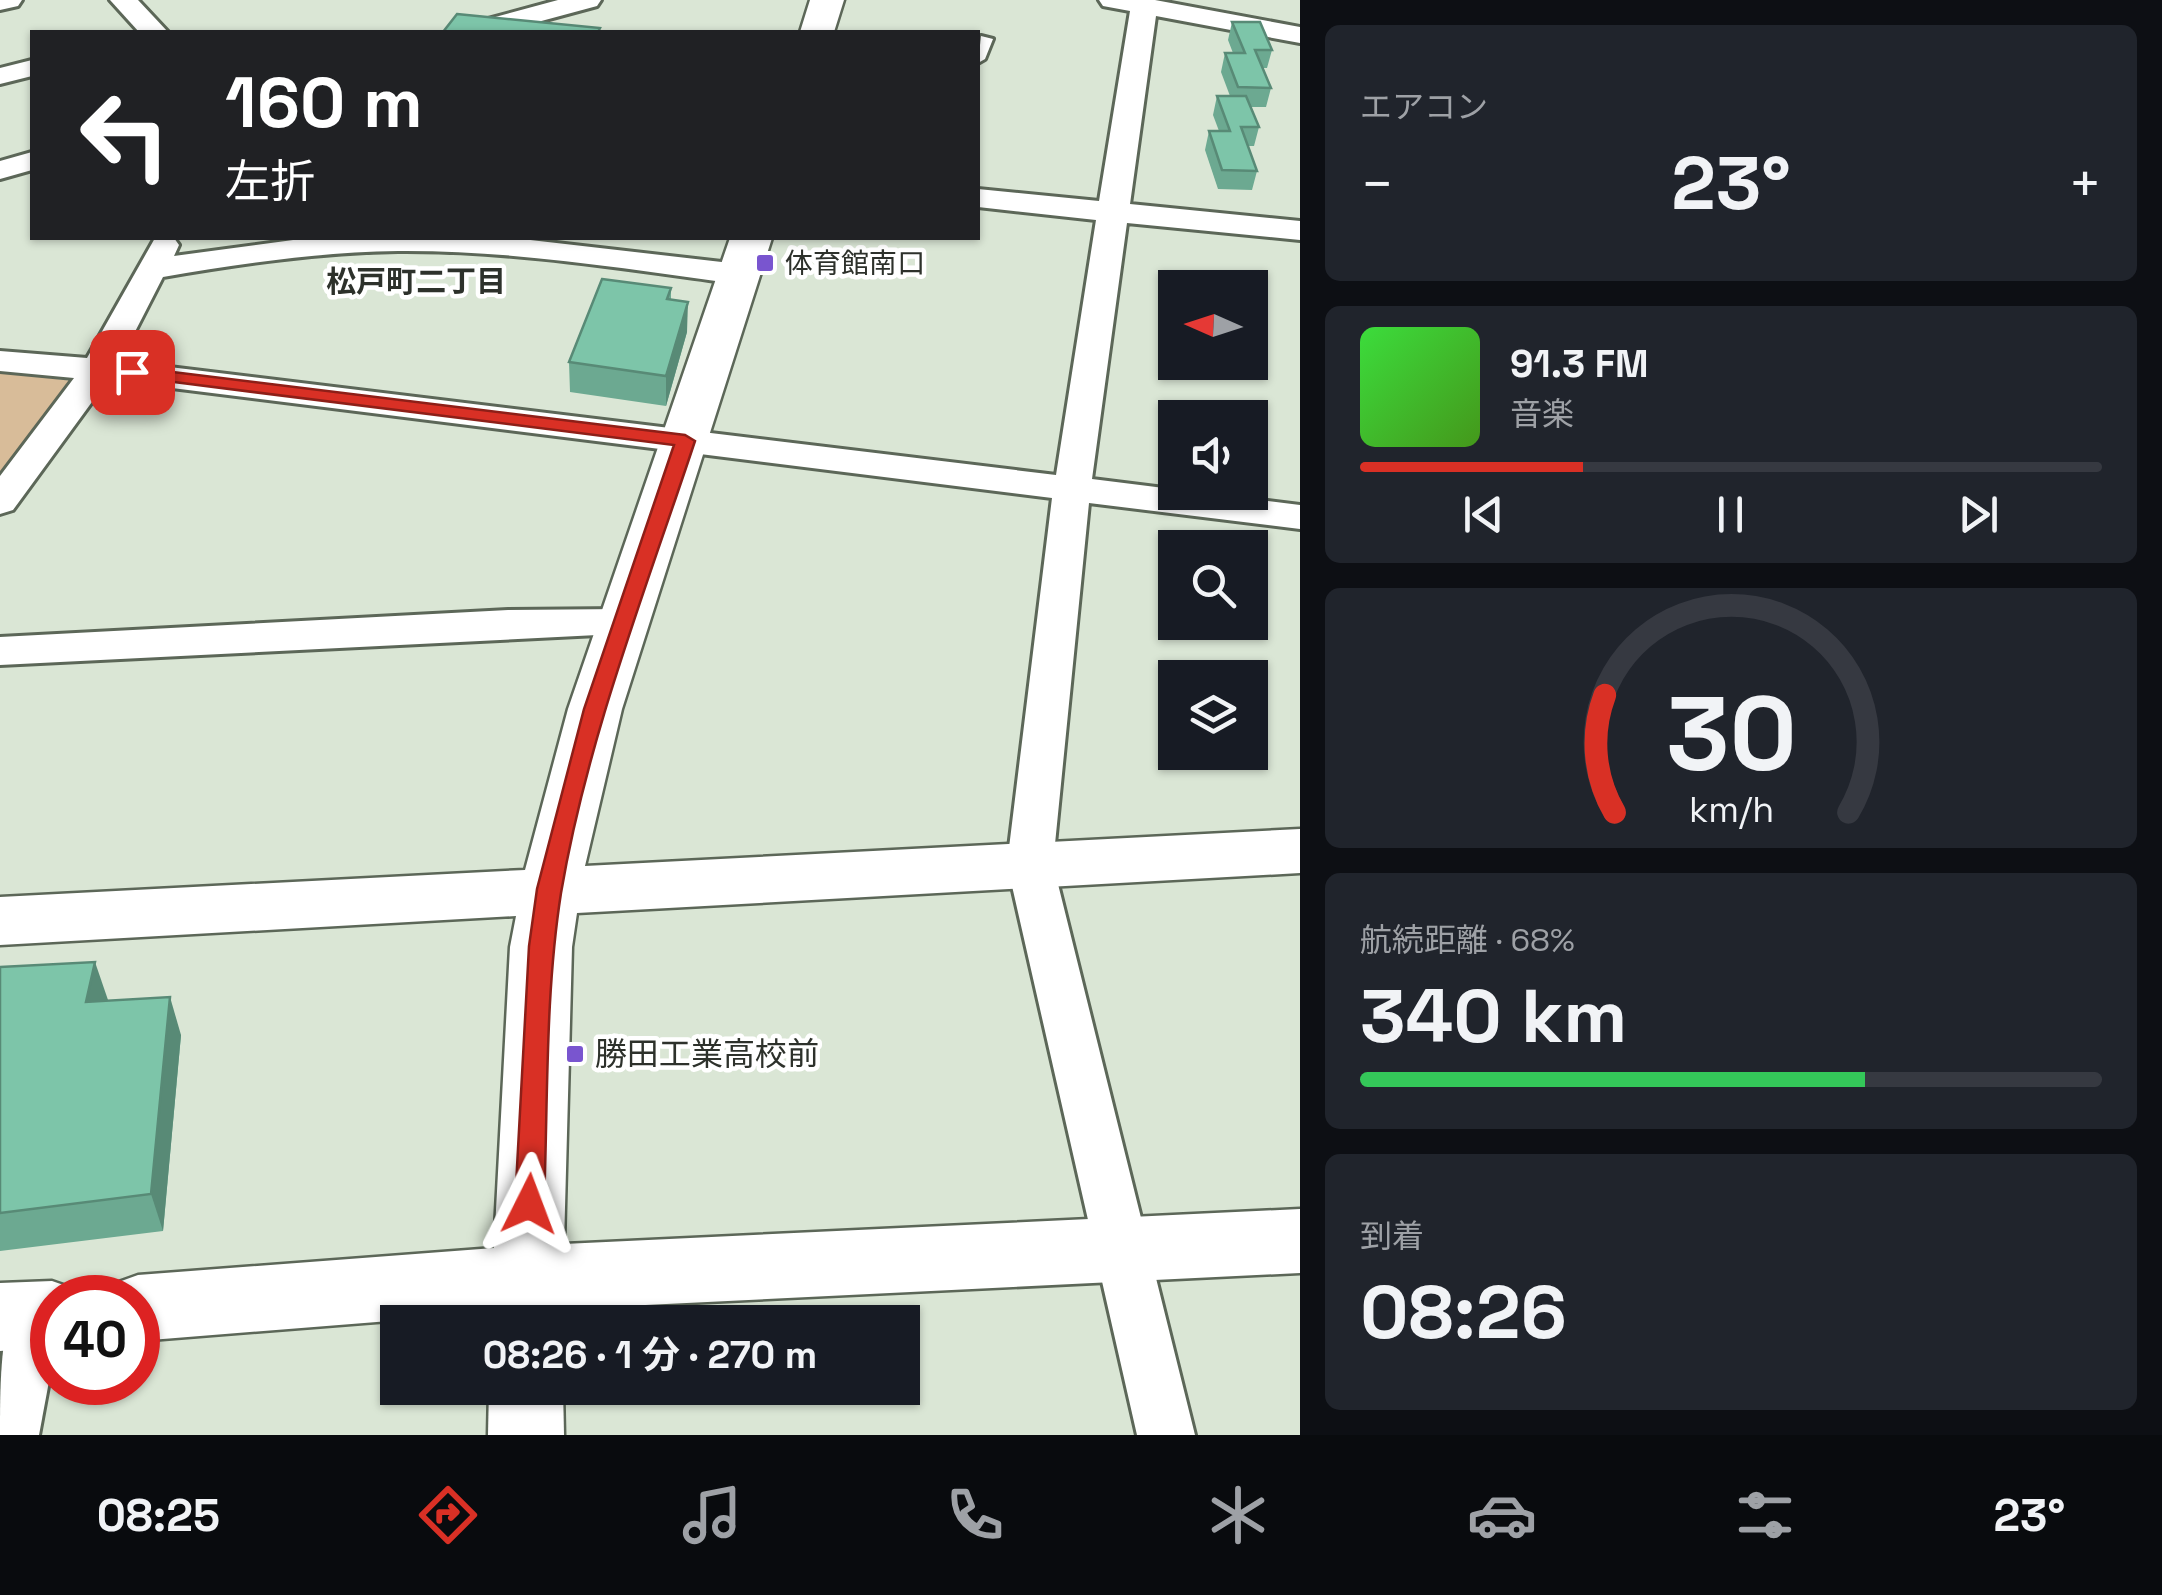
<!DOCTYPE html>
<html lang="ja">
<meta charset="utf-8">
<style>
:root{--surface:#171b24;--page:#20242c;--text:#f1f3f6;--muted:#9ea1a6;--line:#363941;--accent:#d93025}
body{margin:0;font-family:"Space Grotesk","Noto Sans JP",sans-serif;background:var(--page);color:var(--text);height:100vh;display:flex;flex-direction:column;font-size:38px;white-space:nowrap}
*{box-sizing:border-box;margin:0}
p{font-size:32px;color:var(--muted)}
.icon{flex:none;width:55px;height:55px;fill:none;stroke:currentColor;stroke-width:2;stroke-linecap:round;stroke-linejoin:round}
.map{position:relative;flex:1;overflow:hidden}
.panel{display:flex;flex-direction:column;gap:25px;padding:25px;background:#0d0f14;width:862px}
.panel>*{flex:none}
.hud{position:absolute;left:30px;top:30px;width:950px;height:210px;border-radius:0px;box-shadow:0 2px 8px #0004;background:#202124;color:#fff;overflow:hidden}
.needle{width:65px;rotate:273deg}
.fabs{position:absolute;left:1158px;top:270px;display:grid;gap:20px}
.fabs a{display:grid;place-items:center;width:110px;height:110px;border-radius:0px;background:var(--surface);box-shadow:0 2px 8px #0004;font-size:50px}
.speed{position:absolute;left:30px;top:1275px;display:flex;gap:20px;font-size:50px;font-weight:700;text-align:center}
.speed>*{display:grid;place-content:center;width:130px;height:130px;border-radius:50%;background:var(--surface);box-shadow:0 2px 8px #0004;line-height:1}
.speed .limit{border:15px solid #d22;background:#fff;color:#111}
.pin{position:absolute;display:grid;place-items:center;width:85px;height:85px;color:#fff;margin:-42px;border-radius:20px;box-shadow:0 5px 15px #0006}
.me{position:absolute;width:110px;margin:-55px;rotate:3deg;stroke-linejoin:round;filter:drop-shadow(0 0 8px #0008)}
.turn{display:flex;align-items:center;gap:35px;height:210px;padding:0 30px;font-size:45px}
.turn .icon{width:130px;height:130px;stroke-width:2.5}
.turn b{display:block;font-size:70px;line-height:85px}
.big{font-size:75px;font-weight:700;line-height:1.1}
.panel .card{flex:1;display:flex;flex-direction:column;justify-content:center;gap:15px;min-width:0;padding:0 35px;border-radius:15px;background:var(--page)}
.panel .dial{align-items:center;gap:0}
.dial svg{height:260px;overflow:visible;fill:none;stroke:var(--line);stroke-width:7;stroke-linecap:round;text-anchor:middle}
.dial text{fill:var(--text);stroke:none}
.song{display:flex;align-items:center;gap:30px}
.cover{width:120px;height:120px;border-radius:15px;background:linear-gradient(135deg,hsl(120 70% 55%),hsl(100 70% 35%))}
.played{height:10px;border-radius:5px;background:linear-gradient(90deg,var(--accent) 30%,var(--line) 30%)}
.keys{display:flex;justify-content:space-around;direction:ltr}
.heat{display:flex;justify-content:space-between;align-items:center;font-size:55px;direction:ltr}
.charge{height:15px;border-radius:8px;background:linear-gradient(90deg,#34c759 68%,var(--line) 0)}
.trip{position:absolute;left:380px;top:1305px;width:540px;height:100px;border-radius:0px;background:var(--surface);box-shadow:0 2px 8px #0004;font-weight:700;line-height:100px;text-align:center}
.menu{display:flex;height:160px;justify-content:space-around;align-items:center;background:#090b0e;color:var(--muted)}
.menu .icon{width:70px;height:70px}
.menu .on{color:var(--accent)}
.menu b{font-size:45px;color:var(--text)}
main{display:flex;flex:1;min-height:0}
.map>svg:first-child{display:block}
.green{fill:#d8bc99}
.lines{fill:none;stroke-linecap:round;stroke-linejoin:round}
.service-casing{stroke:#5c6758;stroke-width:6}
.minor-casing{stroke:#5c6758;stroke-width:6}
.tertiary-casing{stroke:#5c6758;stroke-width:5}
.service{fill:#fff;fill-rule:evenodd}
.minor{fill:#fff;fill-rule:evenodd}
.tertiary{fill:#fff;fill-rule:evenodd}
.wall{fill:#6ca991}
.shaded-wall{fill:#588a76}
.building{fill:#7dc5a9;stroke:#588a76;stroke-width:2.5}
.route{fill:#d93025;stroke:#8d1f18;stroke-width:2.5}
.poi-dot{fill:#7955cf;stroke:#fff;stroke-width:4}
.labels{text-anchor:middle;stroke-width:9;stroke-linejoin:round;paint-order:stroke}
.far-poi-label{font-size:28px;fill:#2d312b;stroke:#fff;text-anchor:start}
.far-neighbourhood-label{font-size:30px;font-weight:bold;fill:#2d312b;stroke:#fff}
.poi-label{font-size:32px;fill:#2d312b;stroke:#fff;text-anchor:start}
</style>
<main>
<div class="map">
<svg width="1300" height="1435" viewBox="0 0 1300 1435">
<rect width="100%" height="100%" fill="#dae6d5"/>
<polygon class="green" points="0,372 73,381 0,473"/>
<g class="lines">
<g class="service-casing">
<polygon id="service" points="981,36 993,39 985,59 978,63"/>
</g>
<g class="minor-casing">
<g id="minor">
<polygon points="0,0 22,0 18,6 0,10"/>
<polygon points="110,0 138,0 168,32 139,32"/>
<polygon points="558,0 601,0 597,6 501,32 458,32 462,26"/>
<path d="M1099 0H1155L1300 27V43L1156 16 1130 204 1300 221V240L1127 223 1092 479 1300 505V529L1089 503 1053 864 1195 1435H1137L1007 864 1052 498 108 380 13 510 0 514V476L74 378 0 371V351L87 358 155 238H174L179 245 174 256 308 238H513L739 264 755 274 739 284C626 269 512 250 398 251 319 252 240 264 163 277L120 361 1056 475 1096 220 978 207V189L1099 201 1130 11 1103 6Z"/>
<polygon points="32,60 32,76 0,84 0,68"/>
<polygon points="32,152 32,170 0,179 0,161"/>
<polygon points="623,609 637,613 643,623 637,633 0,665 0,637 508,610"/>
<path d="M34 1289 54 1298 52 1365 39 1435H0C0 1388 0 1341 14 1297Z"/>
</g>
</g>
<g class="tertiary-casing">
<g id="tertiary">
<polygon points="810,0 844,0 834,32 800,32"/>
<polygon points="730,238 772,238 622,709 585,866 1300,829 1300,873 577,913 572,947 564,1244 1300,1209 1300,1273 563,1309 562,1322 490,1322 490,1313 138,1341 138,1298 107,1298 113,1284 138,1275 494,1248 510,947 516,916 0,945 0,897 525,870 568,709"/>
<polygon points="52,1281 78,1290 81,1298 52,1298 52,1347 0,1351 0,1283"/>
<polygon points="489,1388 563,1388 564,1435 488,1435"/>
</g>
</g>
<use href="#service" class="service"/>
<use href="#minor" class="minor"/>
<use href="#tertiary" class="tertiary"/>
</g>
<g class="wall">
<polygon points="1232,22 1272,50 1267,68 1263,68 1271,88 1266,107 1250,107 1259,127 1254,146 1248,146 1257,171 1252,190 1218,189 1205,150 1209,131 1219,131 1213,115 1217,96 1230,96 1221,72 1225,53 1233,53 1228,40"/>
<polygon points="671,288 671,299 687,332 666,406 570,392 569,362"/>
<polygon points="0,967 107,1001 181,1035 163,1231 0,1251"/>
</g>
<g class="shaded-wall">
<polygon points="688,302 687,332 666,406 666,376"/>
<polygon points="95,962 108,1000 86,1002"/>
<polygon points="170,997 181,1035 163,1231 151,1194"/>
</g>
<g class="building">
<polygon points="457,14 600,28 598,32 443,32"/>
<polygon points="1232,22 1260,22 1272,50 1255,50 1271,88 1238,87 1225,53 1245,53"/>
<polygon points="1217,96 1246,96 1259,127 1241,127 1257,171 1222,170 1209,131 1230,131"/>
<polygon points="602,279 671,288 667,299 688,302 666,376 569,362"/>
<polygon points="95,962 86,1002 170,997 151,1194 0,1213 0,967"/>
</g>
<path class="route" d="M132 367 685 435 695 441C646 589 587 739 561 893 545 995 548 1101 544 1204L539 1213 529 1217 519 1213 515 1204 529 946 537 889 584 709 674 445 126 376V368Z"/>
<g class="poi-dot">
<rect x="755" y="253" width="20" height="20" rx="5"/>
<rect x="565" y="1044" width="20" height="20" rx="5"/>
</g>
<g class="labels">
<g class="far-poi-label">
<text x="785" y="273">体育館南口</text>
</g>
<g class="far-neighbourhood-label">
<text x="416" y="292">松戸町二丁目</text>
</g>
<g class="poi-label">
<text x="595" y="1065">勝田工業高校前</text>
</g>
</g>
</svg>
<div class="fabs">
<a><svg class="needle" viewBox="-14 -14 28 28"><path d="M0-13l5 13h-10z" fill="#e53935"/><path d="M0 13l5-13h-10z" fill="#9ea1a6"/></svg></a>
<a><svg class="icon" aria-label="sound" viewBox="0 0 24 24"><path d="M4 9h4l5-4v14l-5-4H4zM17 9q2 3 0 6"/></svg></a>
<a><svg class="icon" aria-label="search" viewBox="0 0 24 24"><circle cx="10" cy="10" r="6"/><path d="M15 15l6 6"/></svg></a>
<a><svg class="icon" aria-label="layers" viewBox="0 0 24 24"><path d="M12 4l9 5-9 5-9-5zM3 14l9 5 9-5"/></svg></a>
</div>
<div class="speed"><div class="limit">40</div></div>
<div class="pin" style="left:132px;top:372px;background:#d93025"><svg class="icon" aria-label="arrive" viewBox="0 0 24 24"><path d="M6 21V4h12l-3 4 3 4H6"/></svg></div>
<svg class="me" style="left:529px;top:1204px" viewBox="-20 -20 40 40"><path d="M0-17L14 15 0 8-14 15z" fill="#d93025" stroke="#fff" stroke-width="4"/></svg>
<div class="trip">08:26 · 1 分 · 270 m</div>
<div class="hud">
<div class="turn"><svg class="icon" aria-label="left" viewBox="0 0 24 24"><path d="M17 20v-9H6M10 6l-5 5 5 5"/></svg><div><b>160 m</b>左折</div></div>
</div>
</div>
<section class="panel">
<div class="card"><p>エアコン</p>
<div class="heat"><a>−</a><b class="big">23°</b><a>+</a></div>
</div>
<div class="card">
<div class="song"><i class="cover"></i><div><b>91.3 FM</b><p>音楽</p></div></div>
<div class="played"></div>
<div class="keys"><svg class="icon" aria-label="previous" viewBox="0 0 24 24"><path d="M18 5L8 12l10 7zM5 5v14"/></svg><svg class="icon" aria-label="pause" viewBox="0 0 24 24"><path d="M8 5v14M16 5v14"/></svg><svg class="icon" aria-label="next" viewBox="0 0 24 24"><path d="M6 5l10 7-10 7zM19 5v14"/></svg></div>
</div>
<div class="card dial"><svg viewBox="0 0 100 80">
<path d="M14 69A42 42 0 1 1 86 69"/>
<path d="M14 69A42 42 0 0 1 11 33" stroke="#d93025"/>
<text x="50" y="56" font-size="32" font-weight="700">30</text>
<text x="50" y="72" font-size="11">km/h</text>
</svg></div>
<div class="card"><p>航続距離 · 68%</p><b class="big">340 km</b><div class="charge"></div></div>
<div class="card"><p>到着</p><b class="big">08:26</b></div>
</section>
</main>
<nav class="menu">
<b>08:25</b>
<svg class="icon on" aria-label="directions" viewBox="0 0 24 24"><path d="M12 3l9 9-9 9-9-9zM9 14v-3h6M13 9l2 2-2 2"/></svg>
<svg class="icon" aria-label="music" viewBox="0 0 24 24"><path d="M9 18V5l10-2v13"/><circle cx="6" cy="18" r="3"/><circle cx="16" cy="16" r="3"/></svg>
<svg class="icon" aria-label="phone" viewBox="0 0 24 24"><path d="M5 4h4l2 5-3 2q2 4 5 5l2-3 5 2v4C11 20 4 13 5 4z"/></svg>
<svg class="icon" aria-label="climate" viewBox="0 0 24 24"><path d="M12 3v18M4 7l16 10M4 17L20 7"/></svg>
<svg class="icon" aria-label="car" viewBox="0 0 24 24"><path d="M5 17H2v-5l4-1 3-4h7l3 4 3 1v5h-3M9 17h6M6 11h13"/><circle cx="7" cy="17" r="2"/><circle cx="17" cy="17" r="2"/></svg>
<svg class="icon" aria-label="filters" viewBox="0 0 24 24"><path d="M4 7h16M4 17h16"/><circle cx="9" cy="7" r="2"/><circle cx="15" cy="17" r="2"/></svg>
<b>23°</b>
</nav>
